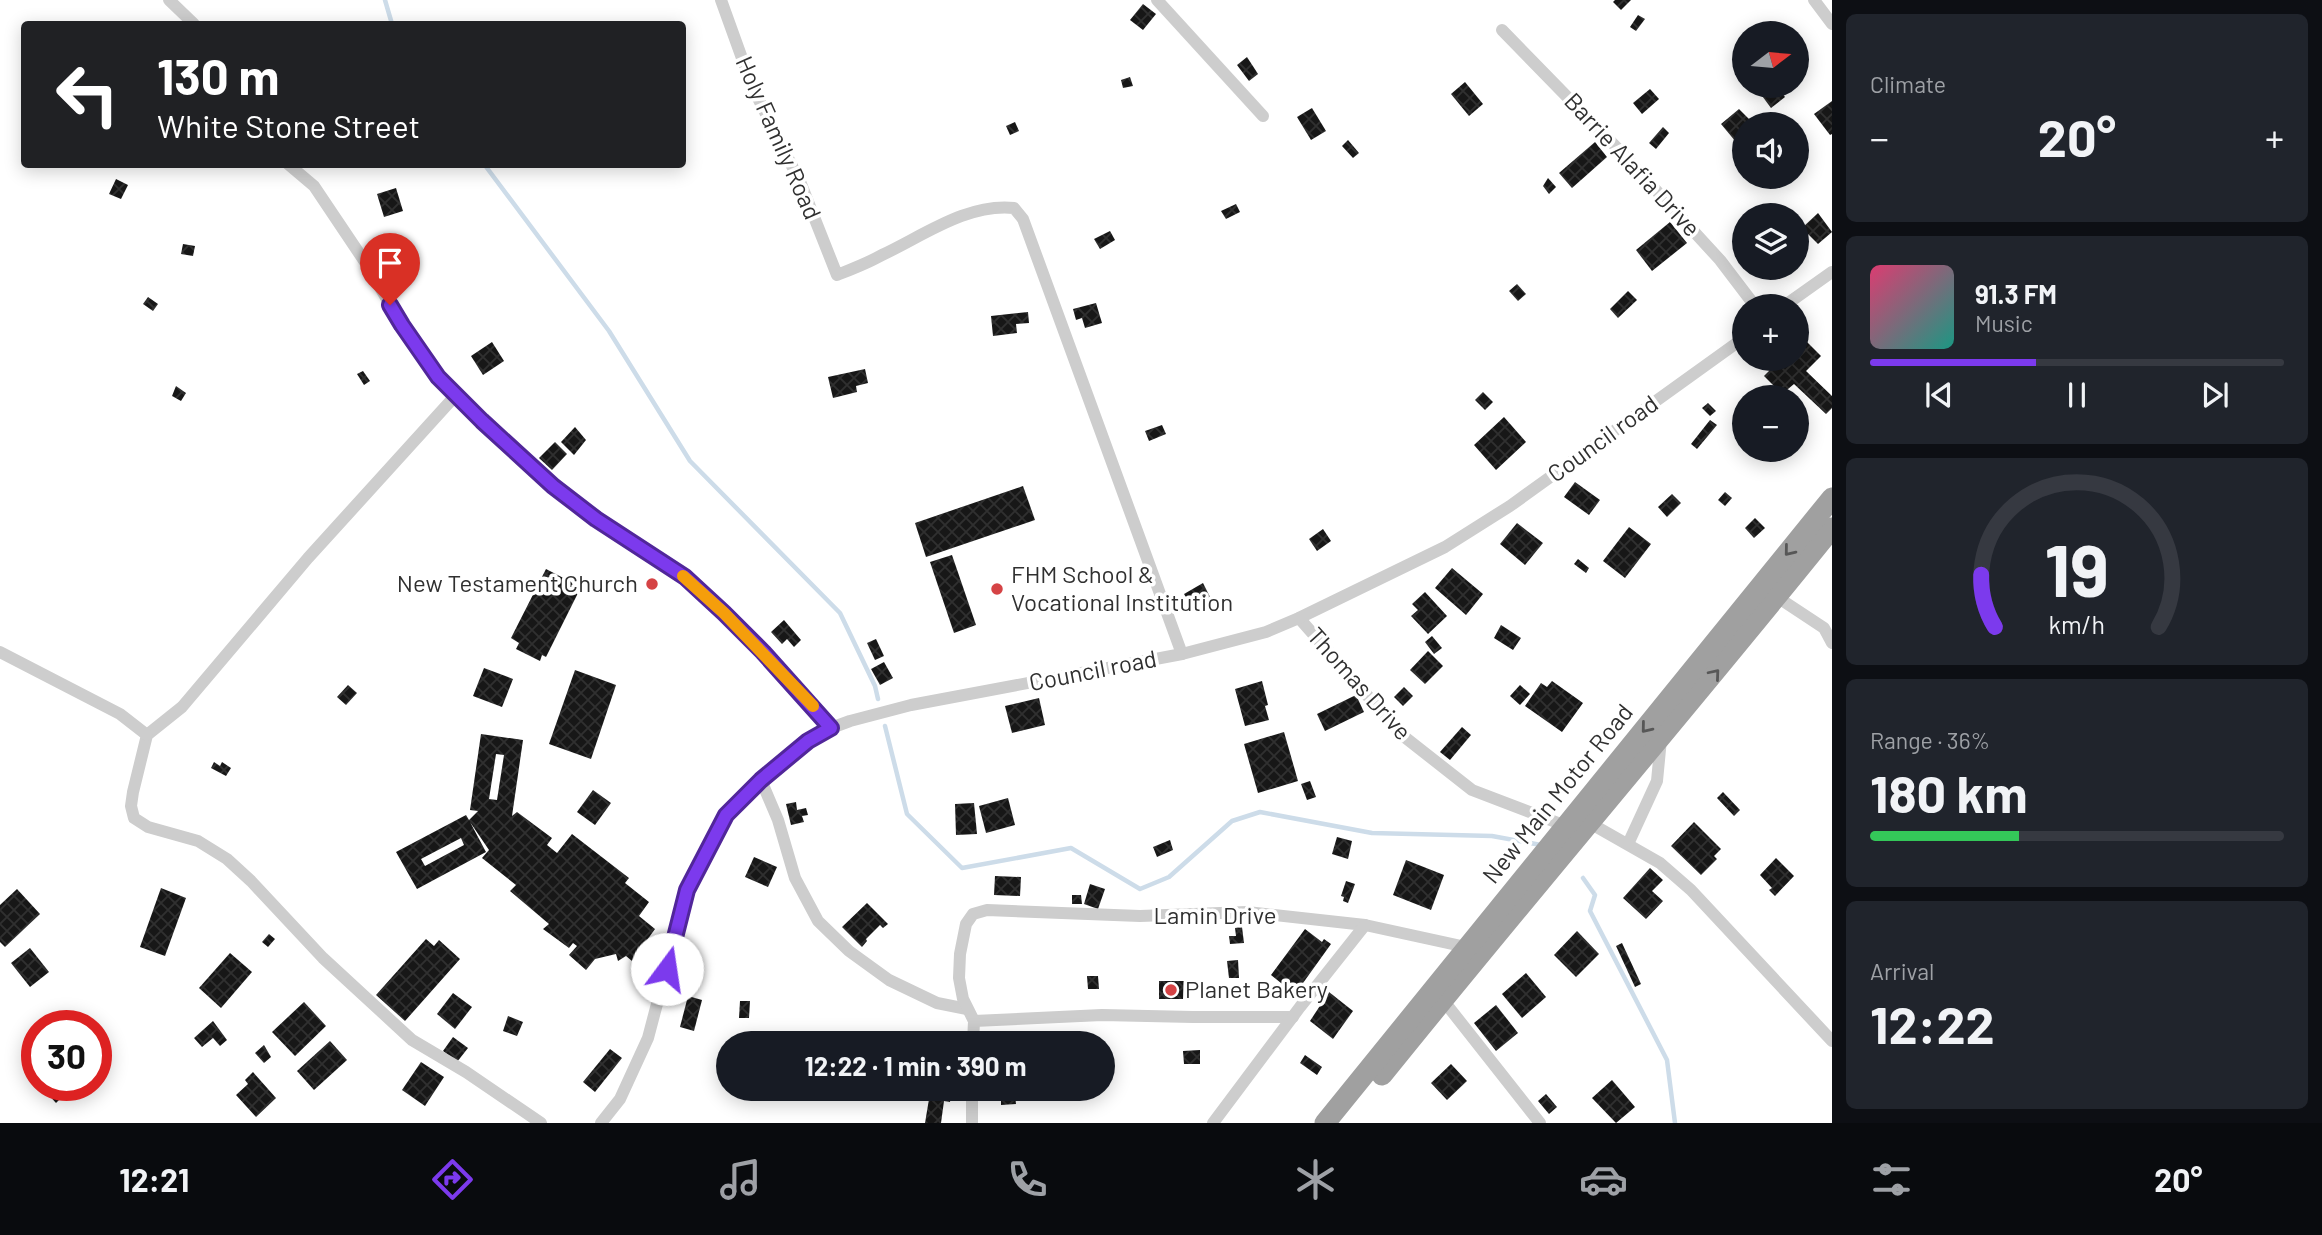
<!DOCTYPE html>
<meta charset="utf-8">
<style>
:root{--surface:#171b24;--page:#20242c;--text:#f1f3f6;--muted:#9ea1a6;--line:#363941;--accent:#7c3aed}
body{margin:0;font-family:Barlow,sans-serif;background:var(--page);color:var(--text);height:100vh;display:flex;flex-direction:column;font-size:26px;white-space:nowrap}
*{box-sizing:border-box;margin:0}
p{font-size:23px;color:var(--muted)}
.icon{flex:none;width:38px;height:38px;fill:none;stroke:currentColor;stroke-width:2;stroke-linecap:round;stroke-linejoin:round}
.map{position:relative;flex:1;overflow:hidden}
.side{display:flex;flex-direction:column;gap:14px;padding:14px;background:#0d0f14;width:490px}
.side>*{flex:none}
.hud{position:absolute;left:21px;top:21px;width:665px;height:147px;border-radius:7px;box-shadow:0 4px 18px #0003;background:#202124;color:#fff;overflow:hidden}
.needle{width:46px;rotate:74deg}
.fabs{position:absolute;left:1732px;top:21px;display:grid;gap:14px}
.fabs a{display:grid;place-items:center;width:77px;height:77px;border-radius:50%;background:var(--surface);box-shadow:0 4px 18px #0003;font-size:35px}
.speed{position:absolute;left:21px;top:1010px;display:flex;gap:14px;font-size:35px;font-weight:700;text-align:center}
.speed>*{display:grid;place-content:center;width:91px;height:91px;border-radius:50%;background:var(--surface);box-shadow:0 4px 18px #0003;line-height:1}
.speed .limit{border:10px solid #d22;background:#fff;color:#111}
.pin{position:absolute;display:grid;place-items:center;width:60px;height:60px;color:#fff;margin:-72px -30px;border-radius:50% 50% 50% 0;rotate:-45deg;box-shadow:0 0 7px #0007}
.pin .icon{rotate:45deg}
.me{position:absolute;width:77px;margin:-38px;rotate:14deg;stroke-linejoin:round;filter:drop-shadow(0 0 5px #0008)}
.turn{display:flex;align-items:center;gap:24px;height:147px;padding:0 21px;font-size:32px}
.turn .icon{width:91px;height:91px;stroke-width:2.5}
.turn b{display:block;font-size:49px;line-height:60px}
.big{font-size:52px;font-weight:700;line-height:1.1}
.side .widget{flex:1;display:flex;flex-direction:column;justify-content:center;gap:10px;min-width:0;padding:0 24px;border-radius:10px;background:var(--page)}
.side .dial{align-items:center;gap:0}
.dial svg{height:182px;overflow:visible;fill:none;stroke:var(--line);stroke-width:7;stroke-linecap:round;text-anchor:middle}
.dial text{fill:var(--text);stroke:none}
.song{display:flex;align-items:center;gap:21px}
.cover{width:84px;height:84px;border-radius:10px;background:linear-gradient(135deg,hsl(340 70% 55%),hsl(170 70% 35%))}
.played{height:7px;border-radius:4px;background:linear-gradient(90deg,var(--accent) 40%,var(--line) 40%)}
.keys{display:flex;justify-content:space-around;direction:ltr}
.heat{display:flex;justify-content:space-between;align-items:center;font-size:38px;direction:ltr}
.charge{height:10px;border-radius:5px;background:linear-gradient(90deg,#34c759 36%,var(--line) 0)}
.trip{position:absolute;left:716px;top:1031px;width:399px;height:70px;border-radius:35px;background:var(--surface);box-shadow:0 4px 18px #0003;font-weight:700;line-height:70px;text-align:center}
.menu{display:flex;height:112px;justify-content:space-around;align-items:center;background:#090b0e;color:var(--muted)}
.menu .icon{width:49px;height:49px}
.menu .active{color:var(--accent)}
.menu b{font-size:32px;color:var(--text)}
main{display:flex;flex:1;min-height:0}
.map>svg:first-child{display:block}
.lines{fill:none;stroke-linecap:round;stroke-linejoin:round}
.stream{stroke:#cddce9;stroke-width:4.5}
.building{fill:url(#building-cross-hatch);fill-rule:evenodd}
.minor{stroke:#cdcdcd;stroke-width:12}
.trunk{stroke:#a0a0a0;stroke-width:21}
.oneway{stroke:#575757}
.route-casing{stroke:#51269a;stroke-width:18}
.route{stroke:#7c3aed;stroke-width:12}
.slow{stroke:#f59e0b;stroke-width:12}
.poi-dot{fill:#d54345;stroke:#fff;stroke-width:2.5}
.labels{text-anchor:middle;stroke-width:7;stroke-linejoin:round;paint-order:stroke}
.street-label{font-size:24px;fill:#303030;stroke:#fff}
.poi-label{font-size:24px;fill:#303030;stroke:#fff;text-anchor:start}
</style>
<main>
<div class="map">
<svg width="1832" height="1123" viewBox="0 0 1832 1123">
<defs>
<pattern id="building-cross-hatch" width="8" height="8" patternUnits="userSpaceOnUse" patternTransform="scale(1.75)"><rect width="8" height="8" fill="#171717"/><path d="M0 0l8 8M0 8l8-8" fill="none" stroke="#303030"/></pattern>
</defs>
<rect width="100%" height="100%" fill="#fff"/>
<g class="lines">
<g class="stream">
<polyline points="385,0 392,24"/>
<polyline points="484,164 609,331 690,461 840,613 875,686 878,699"/>
<polyline points="885,726 907,814 962,868 1071,848 1140,889 1169,877 1232,821 1260,812 1372,833 1492,836 1541,845"/>
<polyline points="1583,878 1595,895 1590,911 1667,1060 1675,1123"/>
</g>
</g>
<g class="building">
<polygon points="1615,0 1631,0 1621,10 1613,2"/>
<polygon points="1143,4 1156,14 1143,30 1130,20"/>
<polygon points="1638,15 1645,19 1636,31 1630,27"/>
<polygon points="1247,57 1258,74 1249,81 1237,65"/>
<polygon points="1130,77 1133,86 1123,88 1121,80"/>
<polygon points="1465,82 1483,104 1469,116 1451,94"/>
<polygon points="1761,86 1777,86 1785,97 1771,108 1757,89"/>
<polygon points="1650,89 1659,99 1642,114 1633,103"/>
<polygon points="1832,101 1832,134 1830,135 1814,114"/>
<polygon points="1312,108 1326,131 1311,140 1297,117"/>
<polygon points="1739,109 1754,124 1745,124 1745,134 1736,142 1721,124"/>
<polygon points="1015,122 1019,131 1010,135 1006,126"/>
<polygon points="1663,127 1669,133 1656,149 1649,143"/>
<polygon points="1348,140 1359,153 1353,158 1342,146"/>
<polygon points="1595,142 1607,157 1572,188 1559,173"/>
<polygon points="1548,178 1556,187 1549,194 1543,186"/>
<polygon points="116,179 128,185 121,199 109,194"/>
<polygon points="396,188 403,211 384,217 377,194"/>
<polygon points="1236,204 1240,212 1226,219 1221,211"/>
<polygon points="1818,213 1832,232 1818,244 1802,228"/>
<polygon points="1670,222 1687,243 1652,271 1636,250"/>
<polygon points="1110,231 1115,240 1100,249 1094,239"/>
<polygon points="183,244 195,246 193,256 181,254"/>
<polygon points="1517,284 1526,294 1518,301 1509,291"/>
<polygon points="1628,291 1637,300 1618,318 1610,309"/>
<polygon points="148,297 158,304 153,311 143,304"/>
<polygon points="1096,303 1102,323 1085,328 1082,318 1076,320 1073,309"/>
<polygon points="1028,312 1029,323 1016,324 1017,333 993,336 991,316"/>
<polygon points="1803,338 1821,356 1806,371 1832,396 1832,408 1826,414 1794,384 1782,394 1764,376 1781,359 1797,359 1797,343"/>
<polygon points="492,342 504,361 483,375 471,356"/>
<polygon points="865,369 868,383 856,386 857,392 833,398 828,377"/>
<polygon points="363,371 370,381 364,385 357,374"/>
<polygon points="176,386 186,393 181,401 172,396"/>
<polygon points="1483,392 1493,402 1485,410 1475,400"/>
<polygon points="1708,403 1716,411 1710,416 1702,408"/>
<polygon points="1504,417 1526,442 1496,470 1474,445"/>
<polygon points="1710,420 1717,425 1697,449 1691,444"/>
<polygon points="1162,425 1166,434 1149,441 1145,431"/>
<polygon points="575,427 586,440 574,455 561,442"/>
<polygon points="555,442 567,454 552,470 539,458"/>
<polygon points="1575,482 1600,500 1589,515 1564,497"/>
<polygon points="1023,486 1035,520 926,557 915,523"/>
<polygon points="1725,492 1732,498 1725,506 1718,500"/>
<polygon points="1672,494 1681,503 1667,517 1658,507"/>
<polygon points="1755,518 1765,528 1754,538 1745,528"/>
<polygon points="1517,523 1543,543 1525,565 1500,544"/>
<polygon points="1629,527 1651,544 1625,578 1603,561"/>
<polygon points="1323,529 1331,541 1317,551 1309,539"/>
<polygon points="952,555 976,625 954,633 930,562"/>
<polygon points="1578,559 1589,568 1586,573 1574,564"/>
<polygon points="1452,568 1483,594 1466,615 1435,588"/>
<polygon points="546,569 581,587 546,657 542,655 540,661 516,649 519,643 511,638"/>
<polygon points="1203,583 1211,599 1192,609 1184,594"/>
<polygon points="1425,592 1447,616 1428,634 1411,616 1418,610 1412,604"/>
<polygon points="784,620 801,640 794,647 787,639 782,644 771,632"/>
<polygon points="1501,625 1521,638 1513,650 1494,638"/>
<polygon points="1432,636 1442,648 1434,654 1425,642"/>
<polygon points="876,639 884,656 875,660 867,643"/>
<polygon points="1428,651 1443,666 1425,684 1410,670"/>
<polygon points="884,662 893,678 880,685 871,669"/>
<polygon points="484,668 513,679 502,707 473,696"/>
<polygon points="575,670 616,685 591,759 549,744"/>
<polygon points="1262,681 1268,705 1265,706 1269,720 1245,726 1235,689"/>
<polygon points="1552,681 1583,703 1562,732 1525,706 1541,683 1547,687"/>
<polygon points="348,685 357,693 346,705 337,697"/>
<polygon points="1520,685 1530,694 1520,705 1510,696"/>
<polygon points="1404,687 1413,696 1403,706 1394,697"/>
<polygon points="1356,695 1364,712 1325,731 1317,714"/>
<polygon points="1039,698 1045,725 1012,733 1005,706"/>
<polygon points="1462,727 1471,735 1450,760 1440,752"/>
<polygon points="1284,732 1298,781 1258,793 1244,744"/>
<path d="M481 734 523 740 512 816 517 812 552 838 547 845 557 853 572 834 629 878 625 883 649 902 639 916 655 929 632 961 626 956 618 961 616 954 595 959 586 970 569 955 577 946 573 943 569 948 543 929 549 924 510 891 516 885 482 858 489 850 470 822 486 852 417 889 396 852 466 815 469 820 478 811 470 810ZM496 754 504 755 497 800 489 799ZM461 838 464 845 425 866 421 859Z"/>
<polygon points="214,762 220,766 222,762 231,768 226,776 211,768"/>
<polygon points="1310,781 1316,797 1307,800 1301,784"/>
<polygon points="593,790 611,803 595,825 577,812"/>
<polygon points="1723,792 1740,810 1734,816 1717,798"/>
<polygon points="1008,798 1015,825 986,833 979,806"/>
<polygon points="796,802 797,810 806,808 808,815 802,816 804,822 791,825 786,804"/>
<polygon points="974,803 977,834 956,835 955,804"/>
<polygon points="1694,822 1721,849 1714,856 1717,859 1701,875 1671,846"/>
<polygon points="1337,837 1352,841 1348,859 1332,854"/>
<polygon points="1170,840 1173,850 1157,857 1153,847"/>
<polygon points="754,857 777,867 768,887 745,877"/>
<polygon points="1776,858 1794,876 1775,896 1769,890 1772,888 1760,875"/>
<polygon points="1406,860 1444,875 1431,910 1393,895"/>
<polygon points="1650,868 1663,880 1652,891 1663,901 1646,919 1623,898"/>
<polygon points="995,876 1021,877 1020,896 994,895"/>
<polygon points="1346,881 1355,884 1348,903 1343,901 1344,897 1341,896"/>
<polygon points="1090,884 1105,889 1098,909 1084,904"/>
<polygon points="161,888 186,898 165,956 140,947"/>
<polygon points="17,889 40,914 5,947 0,942 0,905"/>
<polygon points="1072,895 1081,895 1082,904 1072,904"/>
<polygon points="867,903 888,924 883,928 880,925 866,939 867,941 862,947 842,927"/>
<polygon points="1242,927 1244,943 1230,944 1229,936 1236,936 1235,928"/>
<polygon points="1305,929 1322,942 1324,939 1331,944 1293,997 1284,990 1286,987 1271,975"/>
<polygon points="1577,931 1599,954 1576,977 1554,955"/>
<polygon points="269,934 275,939 268,947 262,942"/>
<polygon points="426,939 434,946 439,940 460,959 405,1021 376,995"/>
<polygon points="1622,943 1641,984 1635,987 1616,946"/>
<polygon points="30,948 49,972 30,987 11,963"/>
<polygon points="230,953 252,972 221,1008 199,988"/>
<polygon points="1238,960 1239,978 1229,978 1227,961"/>
<polygon points="1526,973 1546,997 1522,1018 1502,994"/>
<polygon points="1087,976 1098,976 1099,989 1088,989"/>
<polygon points="1159,981 1184,981 1183,999 1159,999"/>
<polygon points="1329,992 1353,1011 1333,1039 1310,1021"/>
<polygon points="453,993 472,1007 455,1029 437,1014"/>
<polygon points="688,996 702,1000 694,1031 680,1027"/>
<polygon points="740,1001 750,1001 749,1018 739,1018"/>
<polygon points="304,1002 326,1026 295,1056 272,1032"/>
<polygon points="1496,1005 1518,1033 1496,1051 1474,1023"/>
<polygon points="508,1016 523,1022 517,1036 503,1031"/>
<polygon points="213,1021 227,1040 220,1046 213,1038 202,1047 194,1038"/>
<polygon points="453,1037 468,1048 457,1062 443,1051"/>
<polygon points="330,1041 347,1060 314,1090 297,1071"/>
<polygon points="264,1045 271,1057 264,1063 255,1053"/>
<polygon points="610,1049 622,1058 595,1092 583,1082"/>
<polygon points="1200,1050 1200,1064 1184,1064 1183,1051"/>
<polygon points="1305,1055 1322,1067 1317,1075 1300,1063"/>
<polygon points="421,1062 444,1077 425,1106 402,1090"/>
<polygon points="1451,1064 1467,1081 1447,1100 1431,1083"/>
<polygon points="253,1072 276,1098 256,1117 236,1095 248,1084 245,1080"/>
<polygon points="1612,1080 1635,1107 1616,1123 1592,1098"/>
<polygon points="56,1085 64,1095 56,1103 47,1093"/>
<polygon points="920,1088 952,1088 950,1102 944,1101 941,1123 925,1123 929,1099 918,1097"/>
<polygon points="1546,1094 1557,1107 1549,1114 1538,1101"/>
<polygon points="1001,1095 1015,1095 1016,1104 1001,1105"/>
</g>
<g class="lines">
<g class="minor">
<polyline points="169,0 194,24"/>
<path d="M721 0 752 86 801 184 837 275C852 269 868 263 882 255 923 236 967 203 1014 208L1023 219 1182 654"/>
<polyline points="1157,0 1263,116"/>
<polyline points="1814,0 1832,24"/>
<polyline points="1502,30 1620,151 1720,260 1755,306"/>
<polyline points="288,164 314,186 367,265 402,325 438,377 482,421 553,486 596,519 685,577 725,613 763,652 831,728"/>
<polyline points="1784,306 1832,272"/>
<polyline points="456,395 308,558 182,707 147,735 133,792 131,806 134,818 148,827 198,841 227,859 251,881 323,958 412,1040 466,1072 541,1123"/>
<polyline points="1777,597 1824,628 1832,643"/>
<polyline points="1299,618 1402,735 1472,790 1566,826"/>
<polyline points="0,652 120,714 147,735"/>
<polyline points="761,780 778,820 795,878 818,921 849,951 889,980 937,1003 967,1009"/>
<polyline points="1588,822 1660,863 1691,890 1832,1041"/>
<polyline points="1628,844 1657,781 1661,739"/>
<polyline points="1443,1000 1540,1123"/>
<polyline points="974,1021 1102,1015 1193,1017 1293,1017"/>
<polyline points="973,1043 974,1021 963,999 959,978 960,954 966,924 973,914 987,910 1140,916 1247,912 1365,925 1466,947"/>
<polyline points="601,1123 620,1099 648,1038 687,890 726,815 761,780 808,742 831,728 850,721 911,705 1182,654 1266,632 1299,618 1445,547 1510,506 1745,337"/>
<polyline points="972,1123 972,1088"/>
<polyline points="1213,1123 1300,1007 1365,925"/>
</g>
<g class="trunk">
<path d="M1382 1075C1530 891 1684 712 1832 528"/>
<polyline points="1325,1123 1832,498"/>
</g>
</g>
<defs><path id="oneway-chevron" d="M-2-3.5L2.5 0L-2 3.5" fill="none" stroke-width="1.6" stroke-linecap="round" stroke-linejoin="round" transform="scale(1.75)"/></defs>
<g class="oneway">
<use href="#oneway-chevron" transform="translate(1789 551) rotate(129)"/>
<use href="#oneway-chevron" transform="translate(1715 674) rotate(-50)"/>
<use href="#oneway-chevron" transform="translate(1646 728) rotate(129)"/>
</g>
<g class="lines">
<g class="route-casing">
<polyline id="route" points="390,305 402,325 438,377 482,421 553,486 596,519 685,577 724,613 763,652 831,728 808,741 761,780 726,815 687,890 667,969"/>
</g>
<use href="#route" class="route"/>
<polyline class="slow" points="683,576 724,613 813,706"/>
</g>
<g class="poi-dot">
<circle cx="652" cy="584" r="7"/>
<circle cx="997" cy="589" r="7"/>
<circle cx="1171" cy="990" r="7"/>
</g>
<g class="labels">
<g class="street-label">
<text transform="translate(778 138) rotate(66)" y="8">Holy Family Road</text>
<text transform="translate(1632 165) rotate(47)" y="8">Barrie Alafia Drive</text>
<text transform="translate(1603 439) rotate(-36)" y="8">Council road</text>
<text transform="translate(1093 671) rotate(-11)" y="8">Council road</text>
<text transform="translate(1359 684) rotate(48)" y="8">Thomas Drive</text>
<text transform="translate(1558 794) rotate(-51)" y="8">New Main Motor Road</text>
<text x="1215" y="924">Lamin Drive</text>
</g>
<g class="poi-label">
<text x="1011" y="583">FHM School &amp;<tspan x="1011" dy="28">Vocational Institution</tspan></text>
<text x="638" y="592" text-anchor="end">New Testament Church</text>
<text x="1185" y="998">Planet Bakery</text>
</g>
</g>
</svg>
<div class="fabs">
<a><svg class="needle" viewBox="-14 -14 28 28"><path d="M0-13l5 13h-10z" fill="#e53935"/><path d="M0 13l5-13h-10z" fill="#9ea1a6"/></svg></a>
<a><svg class="icon" aria-label="sound" viewBox="0 0 24 24"><path d="M4 9h4l5-4v14l-5-4H4zM17 9q2 3 0 6"/></svg></a>
<a><svg class="icon" aria-label="layers" viewBox="0 0 24 24"><path d="M12 4l9 5-9 5-9-5zM3 14l9 5 9-5"/></svg></a>
<a>+</a>
<a>−</a>
</div>
<div class="speed"><div class="limit">30</div></div>
<div class="pin" style="left:390px;top:305px;background:#d93025"><svg class="icon" aria-label="arrive" viewBox="0 0 24 24"><path d="M6 21V4h12l-3 4 3 4H6"/></svg></div>
<svg class="me" style="left:667px;top:969px" viewBox="-20 -20 40 40"><circle r="19" fill="#fff"/><path d="M0-13L10 11 0 6-10 11z" fill="#7c3aed"/></svg>
<div class="trip">12:22 · 1 min · 390 m</div>
<div class="hud">
<div class="turn"><svg class="icon" aria-label="left" viewBox="0 0 24 24"><path d="M17 20v-9H6M10 6l-5 5 5 5"/></svg><div><b>130 m</b>White Stone Street</div></div>
</div>
</div>
<section class="side">
<div class="widget"><p>Climate</p>
<div class="heat"><a>−</a><b class="big">20°</b><a>+</a></div>
</div>
<div class="widget">
<div class="song"><i class="cover"></i><div><b>91.3 FM</b><p>Music</p></div></div>
<div class="played"></div>
<div class="keys"><svg class="icon" aria-label="previous" viewBox="0 0 24 24"><path d="M18 5L8 12l10 7zM5 5v14"/></svg><svg class="icon" aria-label="pause" viewBox="0 0 24 24"><path d="M8 5v14M16 5v14"/></svg><svg class="icon" aria-label="next" viewBox="0 0 24 24"><path d="M6 5l10 7-10 7zM19 5v14"/></svg></div>
</div>
<div class="widget dial"><svg viewBox="0 0 100 80">
<path d="M14 69A42 42 0 1 1 86 69"/>
<path d="M14 69A42 42 0 0 1 8 46" stroke="#7c3aed"/>
<text x="50" y="56" font-size="32" font-weight="700">19</text>
<text x="50" y="72" font-size="11">km/h</text>
</svg></div>
<div class="widget"><p>Range · 36%</p><b class="big">180 km</b><div class="charge"></div></div>
<div class="widget"><p>Arrival</p><b class="big">12:22</b></div>
</section>
</main>
<nav class="menu">
<b>12:21</b>
<svg class="icon active" aria-label="directions" viewBox="0 0 24 24"><path d="M12 3l9 9-9 9-9-9zM9 14v-3h6M13 9l2 2-2 2"/></svg>
<svg class="icon" aria-label="music" viewBox="0 0 24 24"><path d="M9 18V5l10-2v13"/><circle cx="6" cy="18" r="3"/><circle cx="16" cy="16" r="3"/></svg>
<svg class="icon" aria-label="phone" viewBox="0 0 24 24"><path d="M5 4h4l2 5-3 2q2 4 5 5l2-3 5 2v4C11 20 4 13 5 4z"/></svg>
<svg class="icon" aria-label="climate" viewBox="0 0 24 24"><path d="M12 3v18M4 7l16 10M4 17L20 7"/></svg>
<svg class="icon" aria-label="car" viewBox="0 0 24 24"><path d="M5 17H2v-5l4-1 3-4h7l3 4 3 1v5h-3M9 17h6M6 11h13"/><circle cx="7" cy="17" r="2"/><circle cx="17" cy="17" r="2"/></svg>
<svg class="icon" aria-label="filters" viewBox="0 0 24 24"><path d="M4 7h16M4 17h16"/><circle cx="9" cy="7" r="2"/><circle cx="15" cy="17" r="2"/></svg>
<b>20°</b>
</nav>
